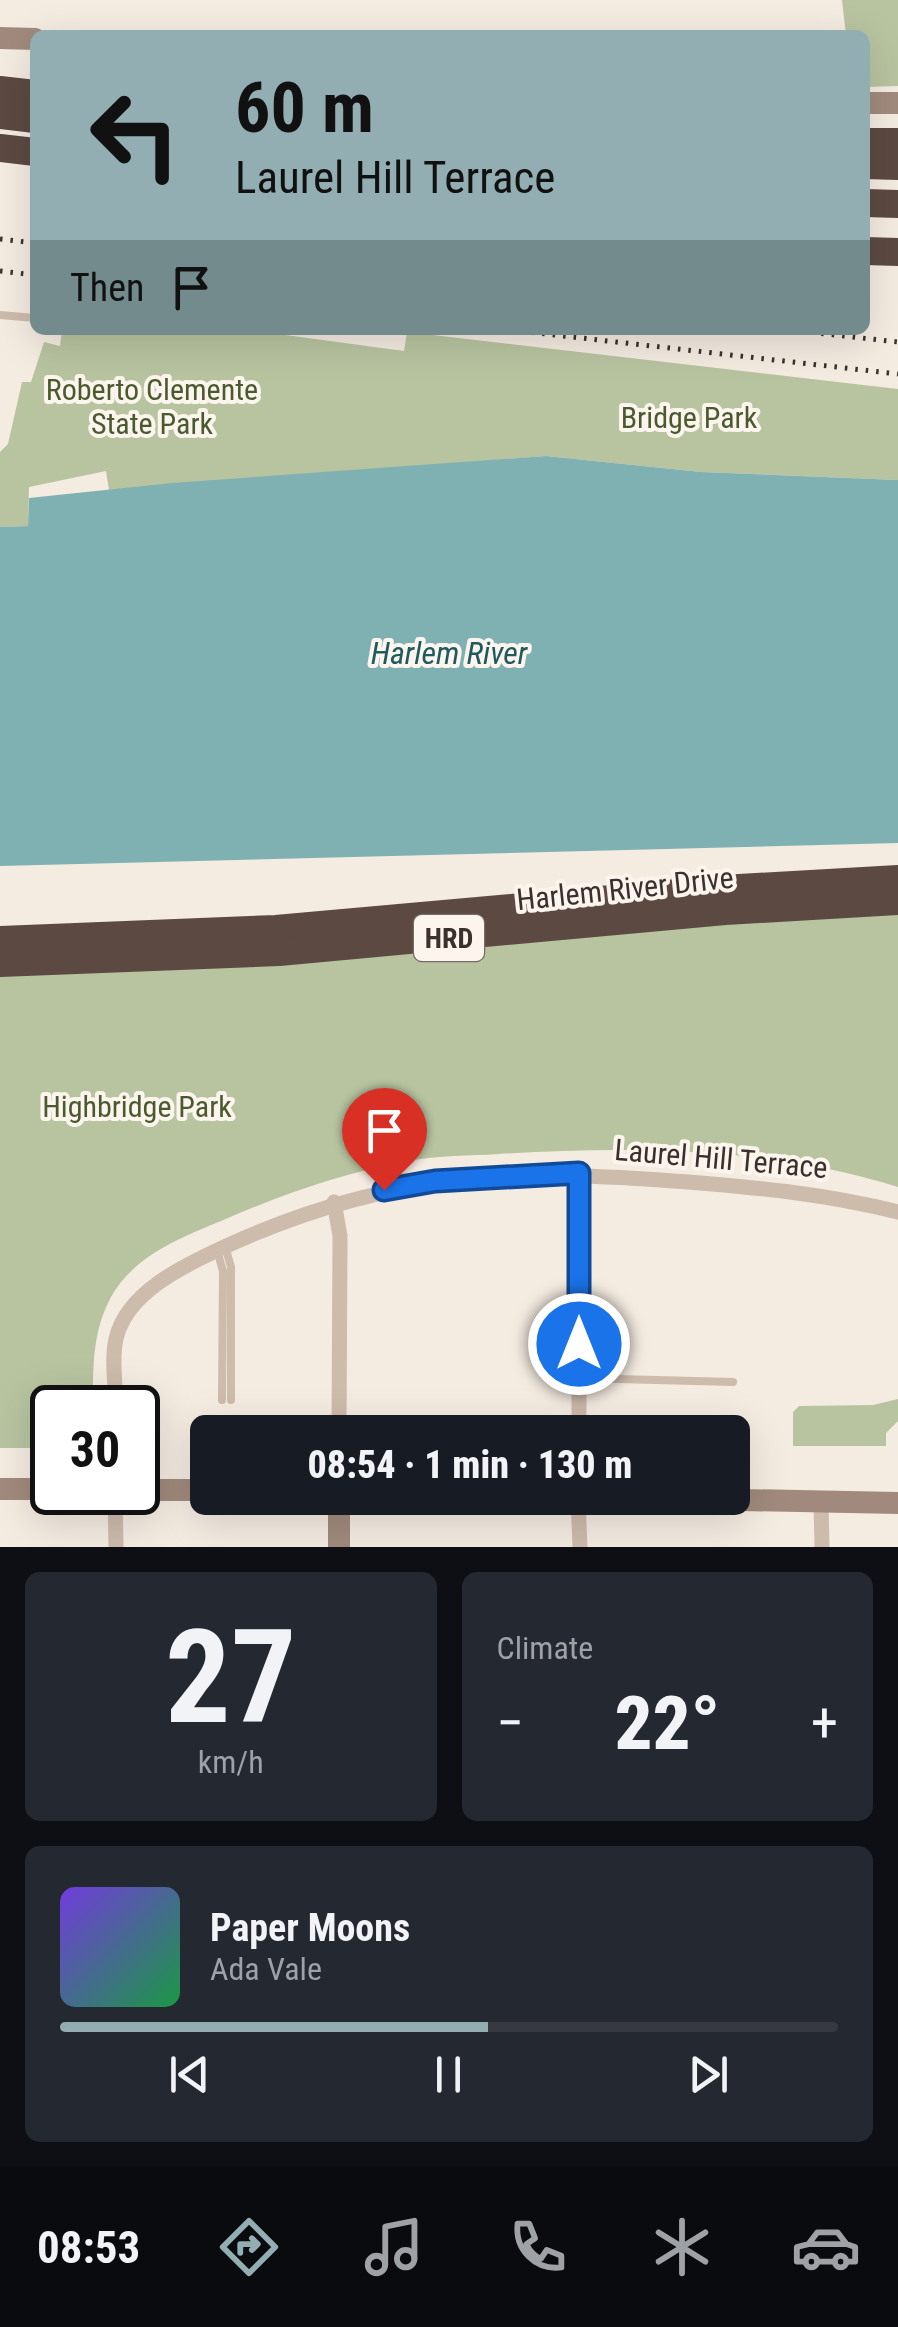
<!DOCTYPE html>
<meta charset="utf-8">
<style>
:root{--surface:#171b24;--page:#242831;--text:#f1f3f6;--muted:#9ea1a6;--line:#363941;--accent:#92aeb2}
body{margin:0;font-family:"Roboto Condensed",sans-serif;background:var(--page);color:var(--text);height:100vh;display:flex;flex-direction:column;font-size:38px;white-space:nowrap}
*{box-sizing:border-box;margin:0}
p{font-size:32px;color:var(--muted)}
.icon{flex:none;width:55px;height:55px;fill:none;stroke:currentColor;stroke-width:2;stroke-linecap:round;stroke-linejoin:round}
.map{position:relative;height:1547px;overflow:hidden}
.panel{display:flex;flex-direction:column;gap:25px;padding:25px;background:#0d0f14;flex:1}
.panel>*{flex:none}
.hud{position:absolute;left:30px;top:30px;width:840px;height:305px;border-radius:15px;box-shadow:0 10px 40px #0002;background:#92aeb2;color:#111;overflow:hidden}
.speed{position:absolute;left:30px;top:1385px;display:flex;gap:20px;font-size:50px;font-weight:700;text-align:center}
.speed>*{display:grid;place-content:center;width:130px;height:130px;border-radius:50%;background:var(--surface);box-shadow:0 10px 40px #0002;line-height:1}
.speed .limit{border:5px solid #111;border-radius:15px;background:#fff;color:#111}
.pin{position:absolute;display:grid;place-items:center;width:85px;height:85px;color:#fff;margin:-102px -42px;border-radius:50% 50% 50% 0;rotate:-45deg;box-shadow:0 0 10px #0007}
.pin .icon{rotate:45deg}
.me{position:absolute;width:110px;margin:-55px;rotate:0deg;stroke-linejoin:round;filter:drop-shadow(0 0 8px #0008)}
.turn{display:flex;align-items:center;gap:35px;height:210px;padding:0 40px;font-size:45px}
.turn .icon{width:130px;height:130px;stroke-width:2.5}
.turn b{display:block;font-size:70px;line-height:85px}
.then{display:flex;align-items:center;height:95px;padding:0 40px;background:#0003;gap:20px;font-size:38px}
.big{font-size:75px;font-weight:800;line-height:1.1}
.panel .widget{flex:1;display:flex;flex-direction:column;justify-content:center;gap:15px;min-width:0;padding:0 35px;border-radius:15px;background:var(--page)}
.panel .dial{align-items:center;gap:0}
.dial b{font-size:130px;line-height:1}
.song{display:flex;align-items:center;gap:30px}
.cover{width:120px;height:120px;border-radius:15px;background:linear-gradient(135deg,hsl(260 70% 55%),hsl(140 70% 35%))}
.played{height:10px;border-radius:5px;background:linear-gradient(90deg,var(--accent) 55%,var(--line) 55%)}
.keys{display:flex;justify-content:space-around;direction:ltr}
.heat{display:flex;justify-content:space-between;align-items:center;font-size:55px;direction:ltr}
.panel .tiles{flex:1;display:grid;gap:25px;grid-template-columns:1fr 1fr}
.widget:last-child{grid-column:span 2}
.trip{position:absolute;left:190px;top:1415px;width:560px;height:100px;border-radius:15px;background:var(--surface);box-shadow:0 10px 40px #0002;font-weight:800;line-height:100px;text-align:center}
.dock{display:flex;height:160px;justify-content:space-around;align-items:center;background:#090b0e;color:var(--muted)}
.dock .icon{width:70px;height:70px}
.dock .active{color:var(--accent)}
.dock b{font-size:45px;color:var(--text)}
.map>svg:first-child{display:block}
.green{fill:#b8c4a0}
.water{fill:#7fb0b2}
.lines{fill:none;stroke-linecap:round;stroke-linejoin:round}
.lane{stroke:#cdbbac;stroke-width:8}
.street{stroke:#cdbbac;stroke-width:15}
.secondary{stroke:#a18a7d;stroke-width:22}
.highway{stroke:#5c4a42;stroke-width:28}
.rail{stroke:#3b302b;stroke-width:5;stroke-dasharray:2.5 8;stroke-linecap:butt}
.route-casing{stroke:#114b97;stroke-width:25}
.route{stroke:#1a73e8;stroke-width:18}
.labels{text-anchor:middle;stroke-width:8;stroke-linejoin:round;paint-order:stroke}
.shield{fill:#fbf5ee;stroke:#756b66;stroke-width:2.5}
.shield-label{font-size:28px;font-weight:bold;fill:#3b302b}
.park-label{font-size:30px;fill:#4a5a2e;stroke:#fbf5ee}
.street-label{font-size:30px;fill:#3b302b;stroke:#fbf5ee}
.water-label{font-size:32px;font-style:italic;fill:#1f5a5e;stroke:#fbf5ee}
</style>
<div class="map">
<svg width="898" height="1547" viewBox="0 0 898 1547">
<rect width="100%" height="100%" fill="#f4ebe1"/>
<g class="green">
<polygon points="842,0 898,0 898,86 865,87 865,35 846,35"/>
<polygon points="62,330 249,330 404,351 407,332 898,389 898,480 701,472 546,456 109,490 106,471 29,487 28,526 0,527 0,452 8,444 22,382 31,382 44,342 60,346"/>
<path d="M898 913V1187C771 1147 631 1146 499 1154 470 1156 438 1155 409 1161 346 1172 286 1193 228 1218 185 1236 135 1254 111 1297 92 1332 93 1369 93 1407L52 1408V1448H0V975L227 967 396 955 821 915Z"/>
<polygon points="898,1399 898,1421 886,1433 886,1446 793,1446 793,1412 799,1406 873,1405"/>
</g>
<polygon class="water" points="546,456 701,472 898,480 898,843 0,866 0,527 28,526 29,498 172,483"/>
<g class="lines">
<g class="lane">
<polyline points="0,315 35,318"/>
<polyline points="225,1246 231,1267 231,1400"/>
<polyline points="217,1250 223,1271 222,1400"/>
<polyline points="579,1378 733,1382"/>
</g>
<g class="street">
<polyline points="334,1202 340,1236 339,1432"/>
<path d="M116 1408C116 1386 111 1360 116 1339 126 1293 183 1266 222 1248 386 1172 511 1168 688 1182 761 1188 826 1194 898 1212"/>
<polyline points="579,1432 579,1173"/>
<polyline points="115,1492 116,1547"/>
<polyline points="578,1498 580,1547"/>
<polyline points="821,1503 822,1547"/>
</g>
<g class="secondary">
<polyline points="0,38 35,39"/>
<polyline points="865,103 898,103"/>
<polyline points="0,1489 52,1489"/>
<polyline points="138,1490 208,1490"/>
<polyline points="640,1498 898,1503"/>
<polyline points="339,1547 339,1498"/>
</g>
<g class="highway">
<polyline points="0,90 35,94"/>
<polyline points="0,115 35,119"/>
<polyline points="865,142 898,142"/>
<polyline points="0,148 35,152"/>
<polyline points="865,165 898,166"/>
<polyline points="865,203 898,204"/>
<polyline points="865,251 898,252"/>
<polyline points="0,940 276,929 722,889 898,879"/>
<polyline points="0,963 279,952 725,911 898,901"/>
</g>
<g class="rail">
<polyline points="0,239 35,243"/>
<polyline points="0,271 35,275"/>
<polyline points="511,330 898,374"/>
<polyline points="790,330 898,342"/>
</g>
</g>
<g class="lines">
<g class="route-casing">
<polyline id="route" points="384,1190 435,1181 579,1173 579,1344"/>
</g>
<use href="#route" class="route"/>
</g>
<g class="labels">
<rect class="shield" x="414" y="915" width="70" height="46" rx="8"/>
<g class="shield-label">
<text x="449" y="948">HRD</text>
</g>
<g class="park-label">
<text x="152" y="400">Roberto Clemente<tspan x="152" dy="34">State Park</tspan></text>
<text x="689" y="428">Bridge Park</text>
<text x="137" y="1117">Highbridge Park</text>
</g>
<g class="street-label">
<text transform="translate(625 889) rotate(-6)" y="10">Harlem River Drive</text>
<text transform="translate(721 1159) rotate(5)" y="10">Laurel Hill Terrace</text>
</g>
<g class="water-label">
<text x="449" y="664">Harlem River</text>
</g>
</g>
</svg>
<div class="speed"><div class="limit">30</div></div>
<div class="pin" style="left:384px;top:1190px;background:#d93025"><svg class="icon" aria-label="arrive" viewBox="0 0 24 24"><path d="M6 21V4h12l-3 4 3 4H6"/></svg></div>
<svg class="me" style="left:579px;top:1344px" viewBox="-20 -20 40 40"><circle r="17" fill="#1a73e8" stroke="#fff" stroke-width="3"/><path d="M0-11L8 9 0 5-8 9z" fill="#fff"/></svg>
<div class="trip">08:54 · 1 min · 130 m</div>
<div class="hud">
<div class="turn"><svg class="icon" aria-label="left" viewBox="0 0 24 24"><path d="M17 20v-9H6M10 6l-5 5 5 5"/></svg><div><b>60 m</b>Laurel Hill Terrace</div></div>
<div class="then">Then<svg class="icon" aria-label="arrive" viewBox="0 0 24 24"><path d="M6 21V4h12l-3 4 3 4H6"/></svg></div>
</div>
</div>
<section class="panel">
<div class="tiles">
<div class="widget dial"><b>27</b><p>km/h</p></div>
<div class="widget"><p>Climate</p>
<div class="heat"><a>−</a><b class="big">22°</b><a>+</a></div>
</div>
<div class="widget">
<div class="song"><i class="cover"></i><div><b>Paper Moons</b><p>Ada Vale</p></div></div>
<div class="played"></div>
<div class="keys"><svg class="icon" aria-label="previous" viewBox="0 0 24 24"><path d="M18 5L8 12l10 7zM5 5v14"/></svg><svg class="icon" aria-label="pause" viewBox="0 0 24 24"><path d="M8 5v14M16 5v14"/></svg><svg class="icon" aria-label="next" viewBox="0 0 24 24"><path d="M6 5l10 7-10 7zM19 5v14"/></svg></div>
</div>
</div>
</section>
<nav class="dock">
<b>08:53</b>
<svg class="icon active" aria-label="directions" viewBox="0 0 24 24"><path d="M12 3l9 9-9 9-9-9zM9 14v-3h6M13 9l2 2-2 2"/></svg>
<svg class="icon" aria-label="music" viewBox="0 0 24 24"><path d="M9 18V5l10-2v13"/><circle cx="6" cy="18" r="3"/><circle cx="16" cy="16" r="3"/></svg>
<svg class="icon" aria-label="phone" viewBox="0 0 24 24"><path d="M5 4h4l2 5-3 2q2 4 5 5l2-3 5 2v4C11 20 4 13 5 4z"/></svg>
<svg class="icon" aria-label="climate" viewBox="0 0 24 24"><path d="M12 3v18M4 7l16 10M4 17L20 7"/></svg>
<svg class="icon" aria-label="car" viewBox="0 0 24 24"><path d="M5 17H2v-5l4-1 3-4h7l3 4 3 1v5h-3M9 17h6M6 11h13"/><circle cx="7" cy="17" r="2"/><circle cx="17" cy="17" r="2"/></svg>
</nav>
